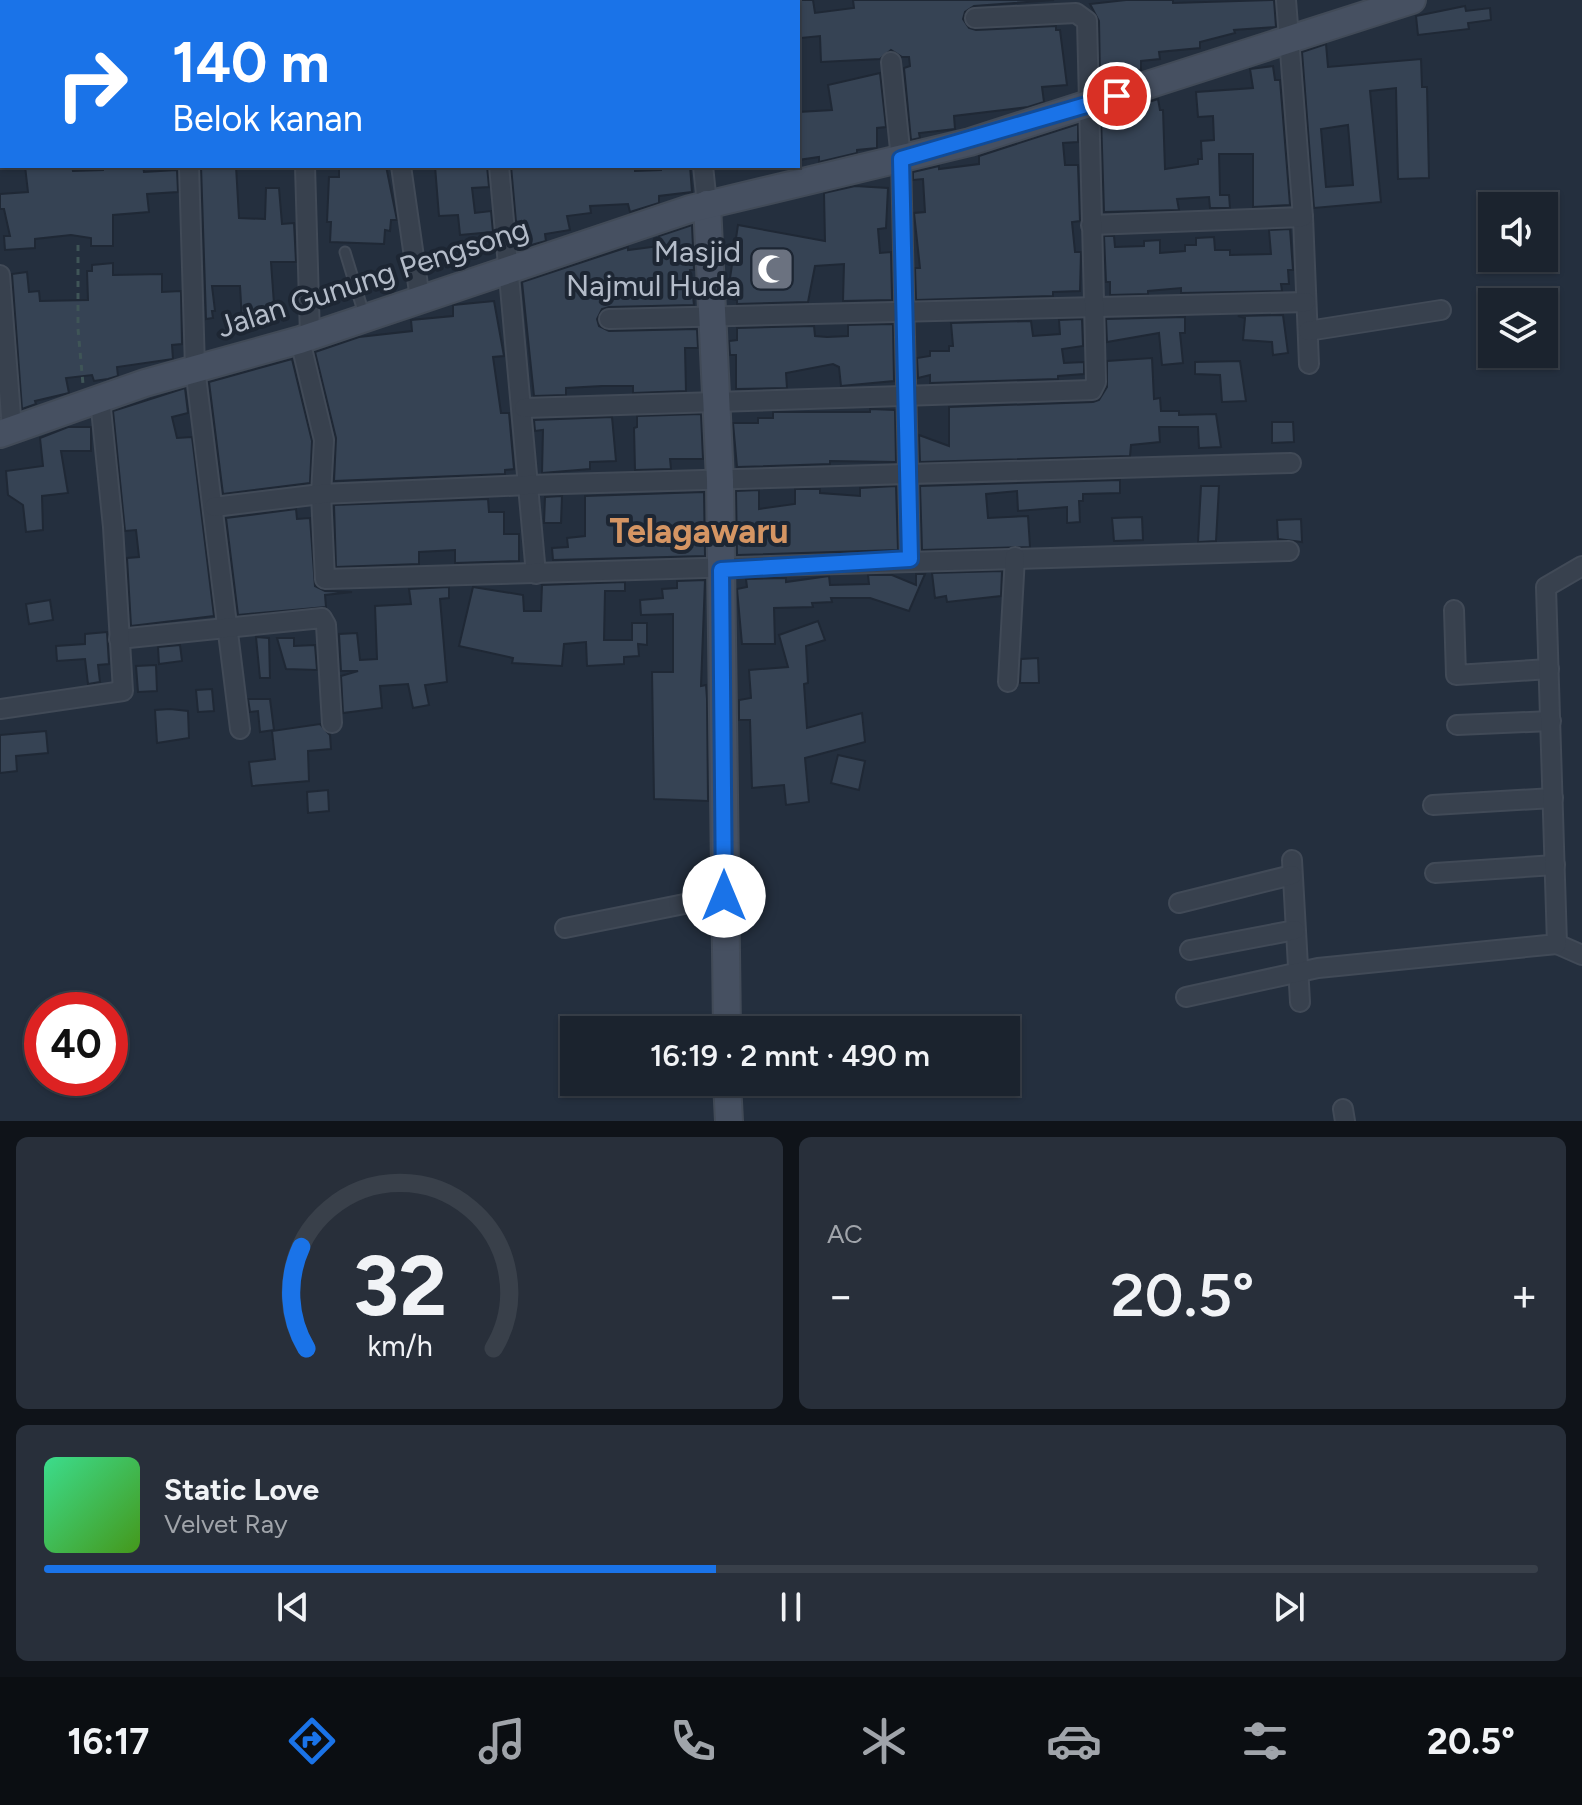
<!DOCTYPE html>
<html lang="id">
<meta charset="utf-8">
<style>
:root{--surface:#1b232e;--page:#282f3a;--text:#f1f3f6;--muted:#a0a4aa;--line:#39404a;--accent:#1a73e8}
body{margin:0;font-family:Figtree,sans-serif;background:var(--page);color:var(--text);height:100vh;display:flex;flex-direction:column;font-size:30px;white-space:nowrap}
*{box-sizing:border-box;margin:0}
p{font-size:26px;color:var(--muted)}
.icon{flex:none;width:44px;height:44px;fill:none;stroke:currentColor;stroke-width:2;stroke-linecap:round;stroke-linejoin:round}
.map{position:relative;height:1121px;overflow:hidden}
.drawer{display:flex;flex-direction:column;gap:16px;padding:16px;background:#0f1319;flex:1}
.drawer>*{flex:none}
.top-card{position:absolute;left:0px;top:0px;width:800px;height:168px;box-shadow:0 2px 6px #0004,0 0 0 2px var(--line);background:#1a73e8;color:#fff;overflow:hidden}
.buttons{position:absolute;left:1478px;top:192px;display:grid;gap:16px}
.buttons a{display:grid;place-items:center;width:80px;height:80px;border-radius:0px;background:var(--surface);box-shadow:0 2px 6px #0004,0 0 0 2px var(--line);font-size:40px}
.speed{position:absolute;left:24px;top:992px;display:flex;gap:16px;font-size:40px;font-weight:700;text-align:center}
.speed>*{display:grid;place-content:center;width:104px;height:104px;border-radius:50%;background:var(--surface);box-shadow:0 2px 6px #0004,0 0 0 2px var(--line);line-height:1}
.speed .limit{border:12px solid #d22;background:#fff;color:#111}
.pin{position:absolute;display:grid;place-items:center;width:68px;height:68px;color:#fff;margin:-34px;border:4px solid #fff;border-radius:50%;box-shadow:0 2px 8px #0007}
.me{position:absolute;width:88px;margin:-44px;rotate:0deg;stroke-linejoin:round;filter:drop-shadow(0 0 6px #0008)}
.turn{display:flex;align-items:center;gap:28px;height:168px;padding:0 40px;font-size:36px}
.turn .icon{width:104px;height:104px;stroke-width:2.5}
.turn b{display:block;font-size:56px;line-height:68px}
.big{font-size:60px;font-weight:600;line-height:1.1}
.drawer .card{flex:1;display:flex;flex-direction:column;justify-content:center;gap:12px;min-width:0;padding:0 28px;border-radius:12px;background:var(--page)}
.drawer .dial{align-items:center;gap:0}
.dial svg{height:208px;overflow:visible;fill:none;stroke:var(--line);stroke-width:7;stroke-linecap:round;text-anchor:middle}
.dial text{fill:var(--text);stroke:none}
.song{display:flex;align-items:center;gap:24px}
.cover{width:96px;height:96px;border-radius:12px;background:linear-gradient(135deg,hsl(150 70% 55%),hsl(100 70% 35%))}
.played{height:8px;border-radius:4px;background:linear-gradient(90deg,var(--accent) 45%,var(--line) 45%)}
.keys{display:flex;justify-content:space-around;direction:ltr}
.heat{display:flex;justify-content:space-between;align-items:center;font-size:44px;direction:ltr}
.drawer .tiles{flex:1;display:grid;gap:16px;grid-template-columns:1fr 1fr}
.card:last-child{grid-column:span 2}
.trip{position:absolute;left:560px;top:1016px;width:460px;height:80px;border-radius:0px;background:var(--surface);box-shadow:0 2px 6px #0004,0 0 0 2px var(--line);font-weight:600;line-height:80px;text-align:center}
.dock{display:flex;height:128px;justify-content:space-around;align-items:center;background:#0b0e12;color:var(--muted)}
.dock .icon{width:56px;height:56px}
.dock .selected{color:var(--accent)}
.dock b{font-size:36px;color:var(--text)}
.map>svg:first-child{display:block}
.building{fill:#364354;stroke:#1f2835;stroke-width:2;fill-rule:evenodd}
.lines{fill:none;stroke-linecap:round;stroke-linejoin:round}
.lane-casing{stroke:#414a57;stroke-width:13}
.street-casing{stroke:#414a57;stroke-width:22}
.secondary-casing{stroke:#414a57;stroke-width:30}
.path{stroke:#3f5557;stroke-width:3;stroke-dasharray:6 6;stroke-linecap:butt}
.lane{stroke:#38414e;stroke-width:9}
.street{stroke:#38414e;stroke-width:18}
.secondary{stroke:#465061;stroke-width:26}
.route-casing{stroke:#114b97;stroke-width:20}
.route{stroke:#1a73e8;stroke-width:14}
.labels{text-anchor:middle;stroke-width:8;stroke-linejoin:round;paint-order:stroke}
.poi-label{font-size:30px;fill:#b4bcc9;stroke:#1d2633;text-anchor:end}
.street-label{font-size:30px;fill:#b4bcc9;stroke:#1d2633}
.quarter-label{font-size:34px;font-weight:bold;fill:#d59563;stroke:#1d2633}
</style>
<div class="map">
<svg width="1582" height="1121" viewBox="0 0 1582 1121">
<rect width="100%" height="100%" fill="#242f3e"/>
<g class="building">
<polygon points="798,0 813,0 815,13 854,8 853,0 1054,0 974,6 965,12 963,19 969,28 976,30 1056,26 1056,30 1060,30 1067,85 1042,87 1044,102 1028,107 954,116 955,129 919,133 920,138 911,140 904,68 910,66 909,57 902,57 891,50 880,59 821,62 820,36 801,38"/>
<polygon points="1126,0 1173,0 1173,3 1274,0 1276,27 1234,30 1235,33 1200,42 1200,48 1159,52 1160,59 1141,61 1141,70 1100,77 1099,21 1090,4"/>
<polygon points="1465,6 1466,11 1490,8 1491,20 1468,23 1469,29 1418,35 1416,16"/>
<path d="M1326 44 1328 67 1421 59 1422 87H1427L1429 178 1398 179 1396 88 1370 91 1381 202 1314 208 1302 52ZM1348 125 1353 185 1326 187 1321 129Z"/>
<polygon points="1273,66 1275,80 1280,80 1290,205 1253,207 1253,154 1219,154 1220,195 1229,195 1230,208 1210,208 1209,197 1177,199 1179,210 1104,212 1101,117 1158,99 1160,110 1163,110 1165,169 1198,164 1198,159 1202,159 1201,141 1214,140 1213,116 1198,117 1196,92 1253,88 1250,69"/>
<polygon points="880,73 886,127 877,128 877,148 857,150 857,153 819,162 819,157 798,160 798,112 832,110 828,85"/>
<polygon points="1078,124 1078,142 1063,143 1065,165 1078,165 1080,221 1072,222 1075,252 1081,252 1080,291 1053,292 1053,296 916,300 915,268 920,268 914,213 925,212 923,179 913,180 913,172 939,166 939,169 979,164 979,156"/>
<polygon points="25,166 72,166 73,171 103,170 103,166 143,166 144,172 177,170 178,192 147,194 149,212 113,215 113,246 91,246 91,238 71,235 35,239 35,248 5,250 4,236 10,236 4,209 0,209 0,194 28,192"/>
<polygon points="201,166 236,166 239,218 265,219 266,188 279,188 282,224 294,223 296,262 271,262 275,318 242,320 240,286 212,286 215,311 212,311 213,318 206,319"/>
<polygon points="339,166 386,166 397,220 391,220 390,231 385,230 384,244 330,242 331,222 327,222 329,177 339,177"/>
<polygon points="435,166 487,166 489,187 472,188 475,213 491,211 493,232 460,235 458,215 439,216"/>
<polygon points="511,166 635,166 635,171 661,170 661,166 690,166 692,192 659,196 659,203 630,212 628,204 590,206 591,213 567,216 570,230 545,234 546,241 524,247 521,221 516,222"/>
<polygon points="855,186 888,188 886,228 878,229 880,253 891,252 892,300 843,301 844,264 815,266 808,302 737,304 737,300 727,298 738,225 825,241 824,193"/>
<polygon points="692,225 694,270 690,270 694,305 609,307 602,309 597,319 599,326 609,331 697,329 698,348 685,348 686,391 633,393 633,386 602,386 566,388 566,395 534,396 522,282 628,247 628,250 660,246 659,236"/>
<polygon points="1290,229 1293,270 1288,270 1289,284 1281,284 1282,291 1181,293 1181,288 1148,291 1148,294 1110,295 1110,282 1106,282 1104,236 1114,236 1115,247 1144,246 1144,241 1160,240 1160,253 1185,251 1185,245 1196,245 1196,238 1214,237 1215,250 1230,250 1230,255 1271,254 1269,230"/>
<polygon points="113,263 113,275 162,274 162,292 181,291 182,344 172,345 173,359 117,367 118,376 108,379 94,381 92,375 66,378 69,393 35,401 36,404 22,409 12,274 27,272 29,292 39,291 40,301 88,300 87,271 92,271 92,265"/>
<polygon points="494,301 504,356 493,357 501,413 509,413 514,469 505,470 505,474 334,481 336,438 315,352 359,337 412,331 411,320 453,316 453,305"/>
<polygon points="1283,315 1288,353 1273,355 1272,342 1243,340 1245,318 1238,316"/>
<polygon points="1185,317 1185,333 1180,333 1183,363 1162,365 1159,333 1107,342 1106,319"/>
<polygon points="1082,319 1083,346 1062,349 1064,363 1084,362 1084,374 1058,376 1058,379 930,383 930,375 918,378 917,358 930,356 930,351 949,351 949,346 953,346 951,323 1031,321 1033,336 1060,334 1059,320"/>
<polygon points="893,324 894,381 841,386 839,367 833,364 786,373 787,388 736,389 736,355 730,355 729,341 737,340 737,328 814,326 815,336 827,337 848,336 848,325"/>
<polygon points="1152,358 1154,399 1160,398 1161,411 1179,411 1179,415 1216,414 1221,447 1199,448 1198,427 1159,427 1160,442 1131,445 1130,456 920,462 919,435 949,446 949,407 1093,402 1099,400 1107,387 1107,361"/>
<polygon points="292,359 312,441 310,483 223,494 209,382"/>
<polygon points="1240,361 1246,401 1222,402 1220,375 1195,374 1195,362"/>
<polygon points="185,388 188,413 172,417 177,438 192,437 214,616 131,626 127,558 139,557 136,530 125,531 113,411"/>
<polygon points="870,409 895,410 896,462 830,461 830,464 737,467 733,423 758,423 758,418 773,418 773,412 870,412"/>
<polygon points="701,414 703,459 670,459 671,469 635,470 634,428 637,427 637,416"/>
<polygon points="612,417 616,461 590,462 590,469 542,473 543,430 535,431 534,420"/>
<polygon points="1272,422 1293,422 1294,442 1272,443"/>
<polygon points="68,427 91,427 91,451 61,451 68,493 42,496 43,530 26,532 23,505 8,495 6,471 43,466 40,438"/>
<polygon points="1120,480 1120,493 1083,494 1083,501 1079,501 1080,522 1067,523 1067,507 1018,511 1017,491 986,494 988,518 1028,516 1030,547 922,550 920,486"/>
<polygon points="896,486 898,550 737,555 736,491 759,490 759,509 795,504 795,489 820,489 820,493 860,496 860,488"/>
<polygon points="1201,486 1219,486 1216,541 1198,542"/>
<polygon points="704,492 705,556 553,560 552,548 568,547 567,538 585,536 585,496"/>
<polygon points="562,496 561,523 544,523 545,497"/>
<polygon points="488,499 489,512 504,512 504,534 519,534 519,561 455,563 455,550 419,552 419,564 336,567 334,505"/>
<polygon points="296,509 297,519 310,518 315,586 325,591 352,592 325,595 326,607 238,615 226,518"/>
<polygon points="1142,517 1143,540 1114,541 1112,518"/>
<polygon points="1301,519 1302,542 1278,539 1277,520"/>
<polygon points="1002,571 1001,596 947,602 946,596 935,598 932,573"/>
<polygon points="916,574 925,574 909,611 870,598 831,598 832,602 812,603 813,607 774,608 775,644 742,644 737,589 747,587 746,579 786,578 786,582 829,576 830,585 869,584 868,575 892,575 916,585"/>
<polygon points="705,580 701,686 706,685 707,699 708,801 654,799 652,672 673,672 673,614 641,615 640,600 663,598 662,589 677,588 677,581"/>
<polygon points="625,582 625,591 605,591 604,640 632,640 632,623 647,623 647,645 638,644 639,656 624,657 624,664 587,666 586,642 564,644 562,666 512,663 513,658 459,646 473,587 523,595 524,611 541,611 542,585"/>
<polygon points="449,587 449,598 440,599 447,682 425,685 429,705 413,708 408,684 380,686 382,708 343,713 341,676 358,671 341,671 339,634 357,633 360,660 377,659 375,606 411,604 409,589"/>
<polygon points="50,600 53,620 29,624 26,604"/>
<polygon points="818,621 825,640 806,646 808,683 804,684 807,728 862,713 865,742 805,758 809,802 786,805 784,785 752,788 750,720 739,720 739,700 751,698 749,670 788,667 779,635"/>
<polygon points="107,632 109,664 98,665 100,682 88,684 85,659 57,661 56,646 85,644 85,634"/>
<polygon points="256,637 269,638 270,678 260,678"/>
<polygon points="277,638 294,638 294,646 315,645 317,670 286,669"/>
<polygon points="180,645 182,661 159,664 158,647"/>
<polygon points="1038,658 1039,683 1020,683 1021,659"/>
<polygon points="156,665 157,691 138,692 136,666"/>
<polygon points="212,689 214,711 198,712 196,690"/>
<polygon points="248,699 270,699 274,730 260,732 258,711 250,712"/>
<polygon points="170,709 188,711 189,738 157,743 155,710"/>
<polygon points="320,724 330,735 331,749 308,751 309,781 252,786 249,762 275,759 272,731"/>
<polygon points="46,731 48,753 16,756 17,771 0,773 0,735"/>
<polygon points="838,755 865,761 859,790 831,783"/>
<polygon points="328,790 329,811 308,813 307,792"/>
</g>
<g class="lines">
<g class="lane-casing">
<polyline id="lane" points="345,252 364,314"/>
</g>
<g class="street-casing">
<g id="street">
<polyline points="163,0 164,2"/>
<polyline points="301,0 301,2"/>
<polyline points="484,0 485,2"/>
<polyline points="683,0 683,2"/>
<polyline points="891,62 901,159 910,559"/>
<polyline points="0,101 2,101"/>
<polyline points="189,166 195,368 240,729"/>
<polyline points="305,166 310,336"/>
<polyline points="401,166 420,299"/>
<polyline points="499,166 536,574"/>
<polyline points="703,166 707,204"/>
<polyline points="1303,217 1309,364"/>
<polyline points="1091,225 1303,217 1286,0"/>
<polyline points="0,275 12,429"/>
<polyline points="609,319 1306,302"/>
<polyline points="1308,331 1441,310"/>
<polyline points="300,340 324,440 321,494 325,579 1289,551"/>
<polyline points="524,408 1092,390 1096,382 1087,21 1076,13 975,18"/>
<polyline points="214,507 321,494 528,485 1291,463"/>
<polyline points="1454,610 1456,675 1549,669"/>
<polyline points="119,639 322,618 326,625 332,723"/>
<polyline points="1008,682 1015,557"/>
<polyline points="0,709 123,691 113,527 100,399"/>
<polyline points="1457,725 1551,721"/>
<polyline points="1433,805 1553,798"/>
<polyline points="1292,860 1300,1002"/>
<polyline points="1435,873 1555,865"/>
<polyline points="1179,903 1292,875"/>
<polyline points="565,928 724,896"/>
<polyline points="1557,944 1582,955"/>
<polyline points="1190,950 1295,930"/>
<polyline points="1186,997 1318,968 1557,944 1546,587 1582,566"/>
<polyline points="1343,1109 1345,1121"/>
</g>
</g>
<g class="secondary-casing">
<g id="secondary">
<polyline points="707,204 720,480 727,1030"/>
<polyline points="0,434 145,383 300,340 690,209 970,142 1412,0"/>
<polyline points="727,1082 729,1121"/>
</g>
</g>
<polyline class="path" points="78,245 78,329 83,384"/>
<use href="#lane" class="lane"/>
<use href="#street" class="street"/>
<use href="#secondary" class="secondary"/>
</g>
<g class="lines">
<g class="route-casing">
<polyline id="route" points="724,896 721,570 910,559 901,159 1117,96"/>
</g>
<use href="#route" class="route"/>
</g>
<defs>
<g id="mosque-square" transform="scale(2.3)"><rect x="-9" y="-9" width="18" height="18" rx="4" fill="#6b7280" stroke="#1d2633"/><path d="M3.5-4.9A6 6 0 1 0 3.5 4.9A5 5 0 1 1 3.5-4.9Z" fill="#fff"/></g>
</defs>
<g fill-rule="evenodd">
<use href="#mosque-square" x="772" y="269"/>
</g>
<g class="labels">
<g class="poi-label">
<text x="741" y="262">Masjid<tspan x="741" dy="34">Najmul Huda</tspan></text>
</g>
<g class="street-label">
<text transform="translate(373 278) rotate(-18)" y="10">Jalan Gunung Pengsong</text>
</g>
<g class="quarter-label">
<text x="699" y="543">Telagawaru</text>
</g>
</g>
</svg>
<div class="buttons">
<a><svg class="icon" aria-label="sound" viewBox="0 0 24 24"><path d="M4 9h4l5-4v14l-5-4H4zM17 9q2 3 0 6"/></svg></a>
<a><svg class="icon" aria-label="layers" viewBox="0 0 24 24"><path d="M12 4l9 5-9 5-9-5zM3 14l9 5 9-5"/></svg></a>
</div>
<div class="speed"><div class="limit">40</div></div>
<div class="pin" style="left:1117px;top:96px;background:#d93025"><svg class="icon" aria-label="arrive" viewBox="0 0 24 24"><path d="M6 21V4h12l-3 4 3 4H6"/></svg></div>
<svg class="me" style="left:724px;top:896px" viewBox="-20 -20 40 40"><circle r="19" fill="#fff"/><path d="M0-13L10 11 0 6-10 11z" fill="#1a73e8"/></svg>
<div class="trip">16:19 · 2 mnt · 490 m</div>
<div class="top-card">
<div class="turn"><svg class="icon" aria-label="right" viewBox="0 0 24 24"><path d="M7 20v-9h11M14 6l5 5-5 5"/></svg><div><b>140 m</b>Belok kanan</div></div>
</div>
</div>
<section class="drawer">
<div class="tiles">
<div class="card dial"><svg viewBox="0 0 100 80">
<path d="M14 69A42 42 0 1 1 86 69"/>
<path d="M14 69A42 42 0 0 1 12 30" stroke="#1a73e8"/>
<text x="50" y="56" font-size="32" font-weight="700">32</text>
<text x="50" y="72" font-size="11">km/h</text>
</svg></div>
<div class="card"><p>AC</p>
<div class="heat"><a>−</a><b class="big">20.5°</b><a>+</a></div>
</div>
<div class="card">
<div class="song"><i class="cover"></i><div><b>Static Love</b><p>Velvet Ray</p></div></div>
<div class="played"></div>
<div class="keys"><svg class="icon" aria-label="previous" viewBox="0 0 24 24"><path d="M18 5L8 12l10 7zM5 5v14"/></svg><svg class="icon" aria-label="pause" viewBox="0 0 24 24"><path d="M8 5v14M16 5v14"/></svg><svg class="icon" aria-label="next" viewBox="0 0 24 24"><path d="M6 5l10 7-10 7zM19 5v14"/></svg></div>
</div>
</div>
</section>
<nav class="dock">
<b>16:17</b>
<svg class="icon selected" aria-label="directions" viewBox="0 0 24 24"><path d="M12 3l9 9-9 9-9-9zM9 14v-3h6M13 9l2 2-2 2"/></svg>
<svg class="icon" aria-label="music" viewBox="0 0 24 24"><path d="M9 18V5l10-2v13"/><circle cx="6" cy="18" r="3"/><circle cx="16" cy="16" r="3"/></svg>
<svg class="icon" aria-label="phone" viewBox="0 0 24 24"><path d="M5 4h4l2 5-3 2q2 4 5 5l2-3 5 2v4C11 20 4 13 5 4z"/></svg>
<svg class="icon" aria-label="climate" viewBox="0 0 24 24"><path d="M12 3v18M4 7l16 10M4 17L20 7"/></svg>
<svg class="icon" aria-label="car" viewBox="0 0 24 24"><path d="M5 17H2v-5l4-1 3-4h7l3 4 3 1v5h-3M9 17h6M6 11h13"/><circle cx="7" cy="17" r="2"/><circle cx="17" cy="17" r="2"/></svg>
<svg class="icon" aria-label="filters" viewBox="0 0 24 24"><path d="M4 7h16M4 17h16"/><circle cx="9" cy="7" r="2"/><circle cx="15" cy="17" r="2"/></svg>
<b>20.5°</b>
</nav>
